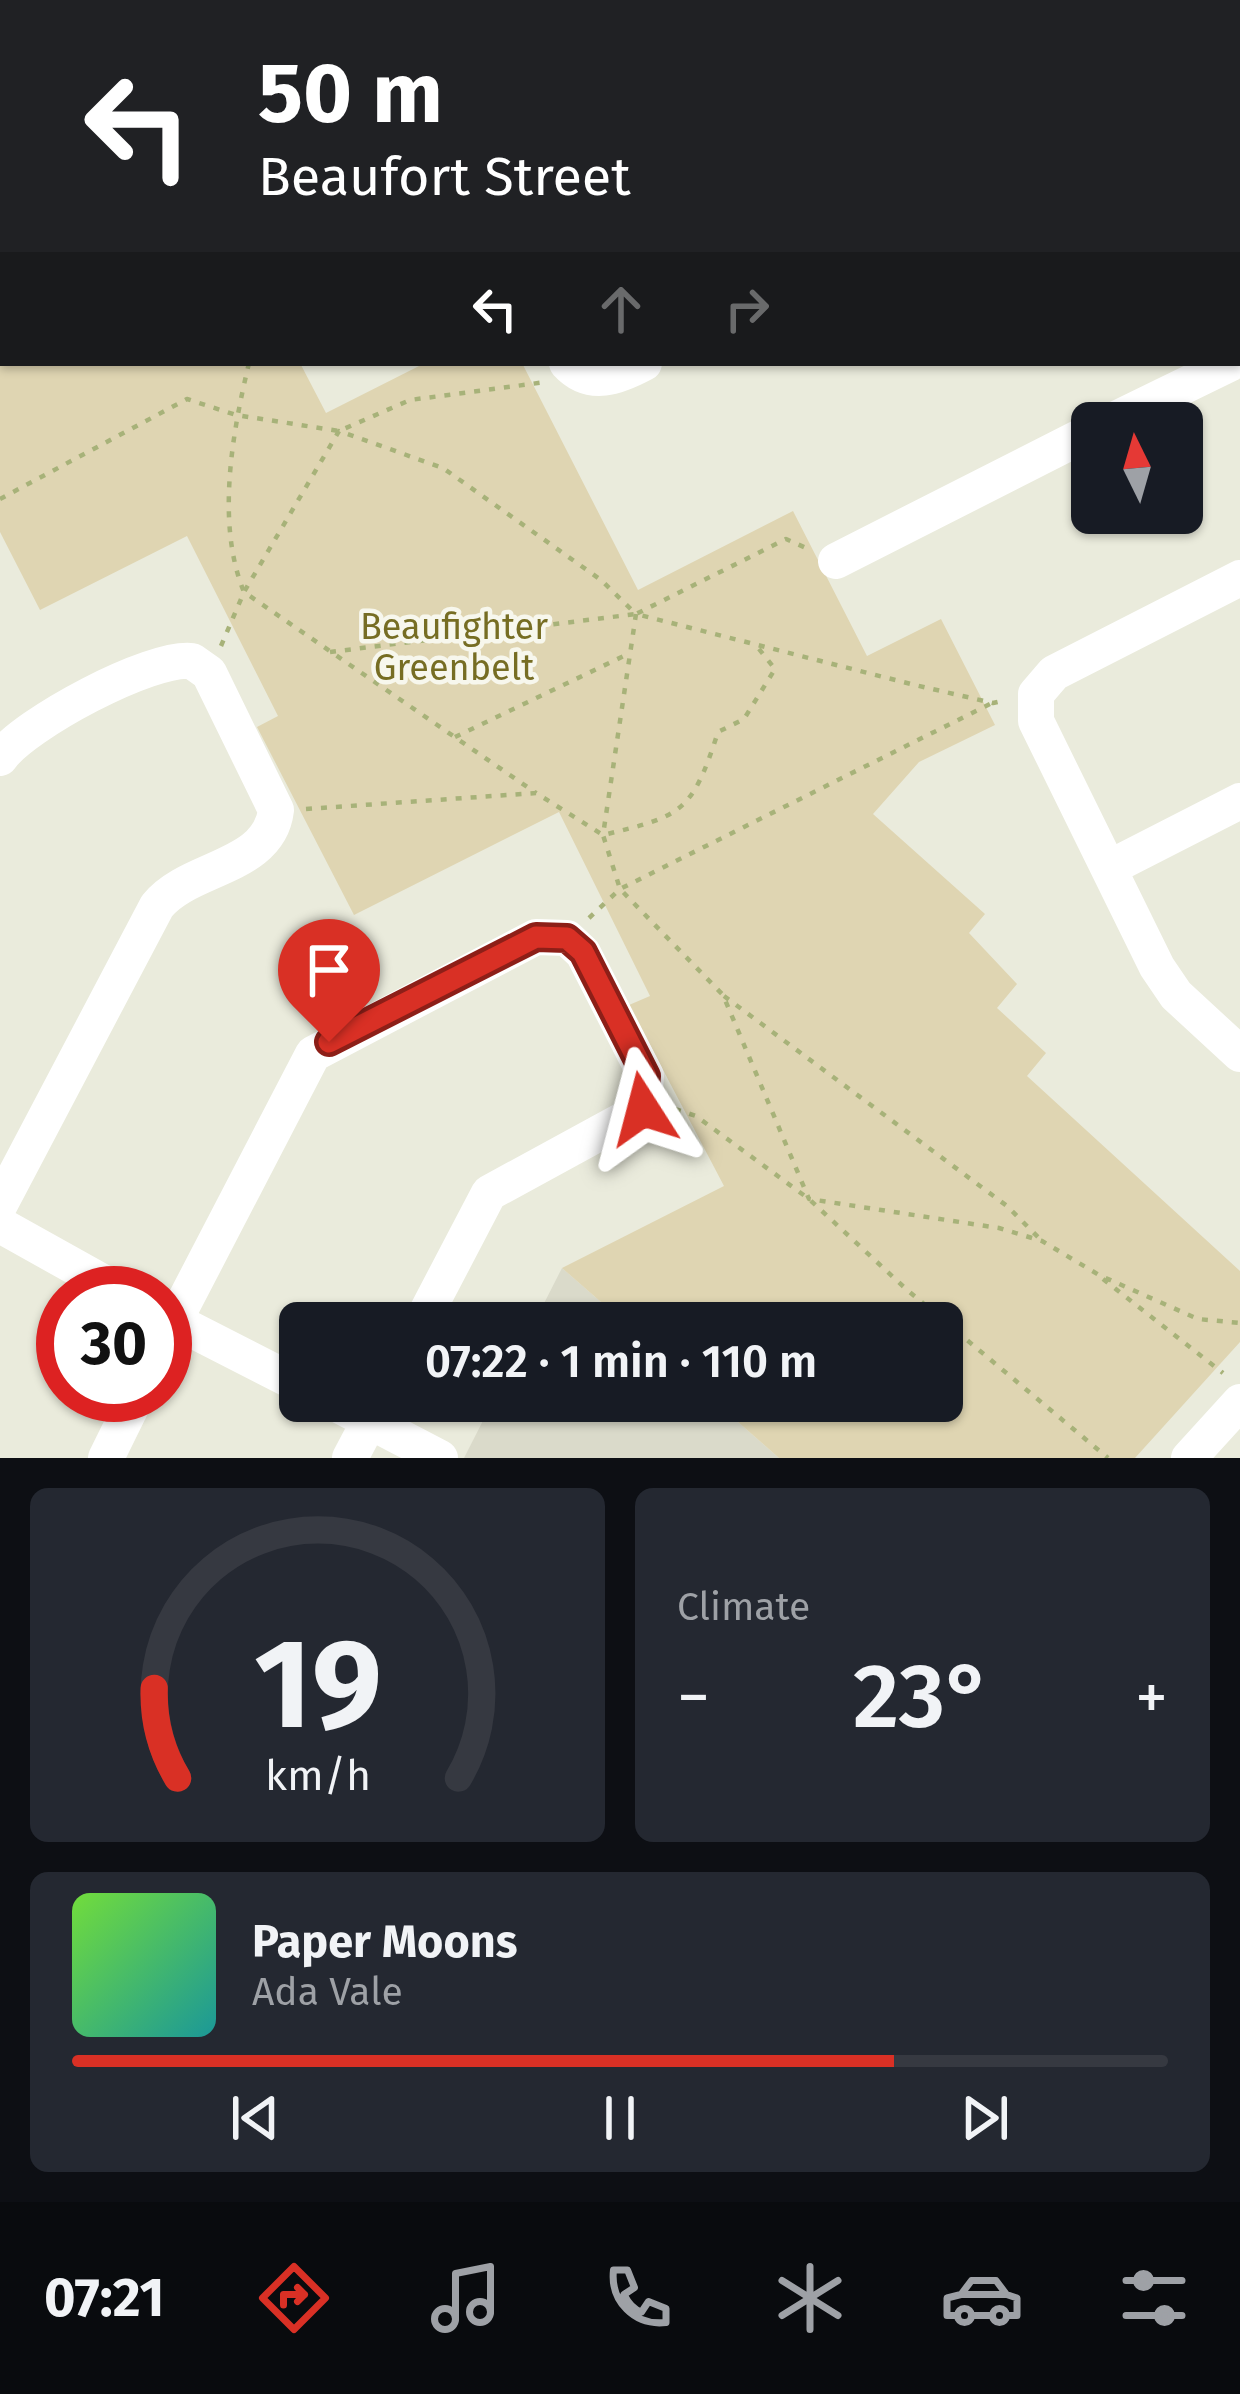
<!DOCTYPE html>
<meta charset="utf-8">
<style>
:root{--surface:#171b24;--page:#242831;--text:#f1f3f6;--muted:#9ea1a6;--line:#363941;--accent:#d93025}
body{margin:0;font-family:"Fira Sans",sans-serif;background:var(--page);color:var(--text);height:100vh;display:flex;flex-direction:column;font-size:45px;white-space:nowrap}
*{box-sizing:border-box;margin:0}
p{font-size:39px;color:var(--muted)}
.icon{flex:none;width:66px;height:66px;fill:none;stroke:currentColor;stroke-width:2;stroke-linecap:round;stroke-linejoin:round}
.map{position:relative;height:1458px;overflow:hidden}
.panel{display:flex;flex-direction:column;gap:30px;padding:30px;background:#0d0f14;flex:1}
.panel>*{flex:none}
.top-card{position:absolute;left:0px;top:0px;width:1242px;height:366px;box-shadow:0 3px 9px #0004;background:#202124;color:#fff;overflow:hidden}
.needle{width:78px;rotate:355deg}
.controls{position:absolute;left:1071px;top:402px;display:grid;gap:24px}
.controls a{display:grid;place-items:center;width:132px;height:132px;border-radius:18px;background:var(--surface);box-shadow:0 3px 9px #0004;font-size:60px}
.speed{position:absolute;left:36px;top:1266px;display:flex;gap:24px;font-size:60px;font-weight:700;text-align:center}
.speed>*{display:grid;place-content:center;width:156px;height:156px;border-radius:50%;background:var(--surface);box-shadow:0 3px 9px #0004;line-height:1}
.speed .limit{border:18px solid #d22;background:#fff;color:#111}
.pin{position:absolute;display:grid;place-items:center;width:102px;height:102px;color:#fff;margin:-123px -51px;border-radius:50% 50% 50% 0;rotate:-45deg;box-shadow:0 0 12px #0007}
.pin .icon{rotate:45deg}
.me{position:absolute;width:132px;margin:-66px;rotate:351deg;stroke-linejoin:round;filter:drop-shadow(0 0 9px #0008)}
.turn{display:flex;align-items:center;gap:42px;height:252px;padding:0 60px;font-size:54px}
.turn .icon{width:156px;height:156px;stroke-width:2.5}
.turn b{display:block;font-size:84px;line-height:102px}
.lanes{display:flex;align-items:center;height:114px;padding:0 60px;background:#0003;justify-content:center;gap:60px;direction:ltr}
.lanes .off{opacity:.35}
.big{font-size:90px;font-weight:600;line-height:1.1}
.panel .tile{flex:1;display:flex;flex-direction:column;justify-content:center;gap:18px;min-width:0;padding:0 42px;border-radius:18px;background:var(--page)}
.panel .dial{align-items:center;gap:0}
.dial svg{height:312px;overflow:visible;fill:none;stroke:var(--line);stroke-width:7;stroke-linecap:round;text-anchor:middle}
.dial text{fill:var(--text);stroke:none}
.song{display:flex;align-items:center;gap:36px}
.cover{width:144px;height:144px;border-radius:18px;background:linear-gradient(135deg,hsl(100 70% 55%),hsl(180 70% 35%))}
.played{height:12px;border-radius:6px;background:linear-gradient(90deg,var(--accent) 75%,var(--line) 75%)}
.keys{display:flex;justify-content:space-around;direction:ltr}
.heat{display:flex;justify-content:space-between;align-items:center;font-size:66px;direction:ltr}
.panel .tiles{flex:1;display:grid;gap:30px;grid-template-columns:1fr 1fr}
.tile:last-child{grid-column:span 2}
.trip{position:absolute;left:279px;top:1302px;width:684px;height:120px;border-radius:18px;background:var(--surface);box-shadow:0 3px 9px #0004;font-weight:600;line-height:120px;text-align:center}
.tabs{display:flex;height:192px;justify-content:space-around;align-items:center;background:#090b0e;color:var(--muted)}
.tabs .icon{width:84px;height:84px}
.tabs .selected{color:var(--accent)}
.tabs b{font-size:54px;color:var(--text)}
.map>svg:first-child{display:block}
.built{fill:#dadaca}
.green{fill:#dfd5b2}
.lines{fill:none;stroke-linecap:round;stroke-linejoin:round}
.path{stroke:#a7b279;stroke-width:4.5;stroke-dasharray:6 9;stroke-linecap:butt}
.minor{stroke:#fff;stroke-width:36}
.route-casing{stroke:#8d1f18;stroke-width:30}
.route{stroke:#d93025;stroke-width:21}
.labels{text-anchor:middle;stroke-width:9;stroke-linejoin:round;paint-order:stroke}
.park-label{font-size:36px;fill:#766d23;stroke:#f7f7ed}
</style>
<div class="map">
<svg width="1240" height="1458" viewBox="0 0 1240 1458">
<rect width="100%" height="100%" fill="#eaebdc"/>
<g class="built">
<polygon points="562,1268 625,1323 534,1323"/>
<polygon points="493,1401 714,1401 779,1458 464,1458"/>
</g>
<polygon class="green" points="0,264 3,363 300,363 326,413 425,363 522,363 638,590 793,511 867,656 941,619 995,725 919,762 873,814 985,914 969,933 1017,984 997,1008 1046,1053 1027,1076 1240,1271 1240,1342 1135,1458 779,1458 714,1401 942,1401 942,1323 625,1323 562,1268 724,1186 629,1005 650,996 559,812 354,915 257,727 278,716 187,536 40,610 0,532"/>
<g class="lines">
<g class="path">
<polyline points="274,3 275,0"/>
<path d="M249 363C232 434 216 524 244 592L536 793"/>
<polyline points="0,499 187,399 236,415 339,431 410,400 546,382"/>
<polyline points="636,614 603,835 620,889 723,995 809,1199 999,1228 1042,1241 1099,1275 1198,1319 1240,1323"/>
<polyline points="221,646 244,592 339,431 443,468 601,580 636,614 786,539 806,548"/>
<polyline points="330,652 636,614 915,685 993,703 1006,700"/>
<polyline points="455,737 628,654"/>
<path d="M306 809 536 793 603 835C682 816 692 813 718 732L744 719 775 669 755 644"/>
<polyline points="589,918 620,889 990,704"/>
<polyline points="724,996 1007,1206 1038,1237"/>
<polyline points="675,1109 696,1116 809,1199 906,1289 1108,1458"/>
<polyline points="1103,1279 1223,1373"/>
</g>
<g class="minor">
<polyline points="598,0 600,3"/>
<polyline points="820,0 822,3"/>
<polyline points="1048,3 1053,0"/>
<polyline points="0,64 3,62"/>
<polyline points="1239,136 1240,135"/>
<polyline points="1239,206 1240,207"/>
<path d="M567 363C590 388 618 377 644 363"/>
<polyline points="1108,423 1231,363"/>
<polyline points="836,561 1092,431"/>
<polyline points="1240,578 1054,673 1036,694 1036,721 1157,967 1176,995 1240,1054"/>
<path d="M0 758C24 724 151 656 192 661L209 673 276 810C269 869 189 866 157 906L0 1204"/>
<polyline points="1111,867 1240,801"/>
<polyline points="0,1225 122,1293"/>
<polyline points="165,1316 300,1385"/>
<polyline points="165,1339 313,1054 536,937 567,938 583,953 646,1076 643,1109 489,1193 421,1323"/>
<polyline points="331,1401 440,1458"/>
<polyline points="106,1458 137,1395"/>
<polyline points="350,1458 379,1403"/>
<polyline points="1189,1458 1240,1402"/>
</g>
</g>
<g class="lines">
<g class="route-casing">
<polyline id="route" points="329,1042 536,937 567,938 583,952 646,1076 643,1109"/>
</g>
<use href="#route" class="route"/>
</g>
<g class="labels">
<g class="park-label">
<text x="454" y="639">Beaufighter<tspan x="454" dy="41">Greenbelt</tspan></text>
</g>
</g>
</svg>
<div class="controls">
<a><svg class="needle" viewBox="-14 -14 28 28"><path d="M0-13l5 13h-10z" fill="#e53935"/><path d="M0 13l5-13h-10z" fill="#9ea1a6"/></svg></a>
</div>
<div class="speed"><div class="limit">30</div></div>
<div class="pin" style="left:329px;top:1042px;background:#d93025"><svg class="icon" aria-label="arrive" viewBox="0 0 24 24"><path d="M6 21V4h12l-3 4 3 4H6"/></svg></div>
<svg class="me" style="left:643px;top:1109px" viewBox="-20 -20 40 40"><path d="M0-17L14 15 0 8-14 15z" fill="#d93025" stroke="#fff" stroke-width="4"/></svg>
<div class="trip">07:22 · 1 min · 110 m</div>
<div class="top-card">
<div class="turn"><svg class="icon" aria-label="left" viewBox="0 0 24 24"><path d="M17 20v-9H6M10 6l-5 5 5 5"/></svg><div><b>50 m</b>Beaufort Street</div></div>
<div class="lanes"><svg class="icon" aria-label="left" viewBox="0 0 24 24"><path d="M17 20v-9H6M10 6l-5 5 5 5"/></svg><svg class="icon off" aria-label="ahead" viewBox="0 0 24 24"><path d="M12 20V5M6 11l6-6 6 6"/></svg><svg class="icon off" aria-label="right" viewBox="0 0 24 24"><path d="M7 20v-9h11M14 6l5 5-5 5"/></svg></div>
</div>
</div>
<section class="panel">
<div class="tiles">
<div class="tile dial"><svg viewBox="0 0 100 80">
<path d="M14 69A42 42 0 1 1 86 69"/>
<path d="M14 69A42 42 0 0 1 8 46" stroke="#d93025"/>
<text x="50" y="56" font-size="32" font-weight="700">19</text>
<text x="50" y="72" font-size="11">km/h</text>
</svg></div>
<div class="tile"><p>Climate</p>
<div class="heat"><a>−</a><b class="big">23°</b><a>+</a></div>
</div>
<div class="tile">
<div class="song"><i class="cover"></i><div><b>Paper Moons</b><p>Ada Vale</p></div></div>
<div class="played"></div>
<div class="keys"><svg class="icon" aria-label="previous" viewBox="0 0 24 24"><path d="M18 5L8 12l10 7zM5 5v14"/></svg><svg class="icon" aria-label="pause" viewBox="0 0 24 24"><path d="M8 5v14M16 5v14"/></svg><svg class="icon" aria-label="next" viewBox="0 0 24 24"><path d="M6 5l10 7-10 7zM19 5v14"/></svg></div>
</div>
</div>
</section>
<nav class="tabs">
<b>07:21</b>
<svg class="icon selected" aria-label="directions" viewBox="0 0 24 24"><path d="M12 3l9 9-9 9-9-9zM9 14v-3h6M13 9l2 2-2 2"/></svg>
<svg class="icon" aria-label="music" viewBox="0 0 24 24"><path d="M9 18V5l10-2v13"/><circle cx="6" cy="18" r="3"/><circle cx="16" cy="16" r="3"/></svg>
<svg class="icon" aria-label="phone" viewBox="0 0 24 24"><path d="M5 4h4l2 5-3 2q2 4 5 5l2-3 5 2v4C11 20 4 13 5 4z"/></svg>
<svg class="icon" aria-label="climate" viewBox="0 0 24 24"><path d="M12 3v18M4 7l16 10M4 17L20 7"/></svg>
<svg class="icon" aria-label="car" viewBox="0 0 24 24"><path d="M5 17H2v-5l4-1 3-4h7l3 4 3 1v5h-3M9 17h6M6 11h13"/><circle cx="7" cy="17" r="2"/><circle cx="17" cy="17" r="2"/></svg>
<svg class="icon" aria-label="filters" viewBox="0 0 24 24"><path d="M4 7h16M4 17h16"/><circle cx="9" cy="7" r="2"/><circle cx="15" cy="17" r="2"/></svg>
</nav>
